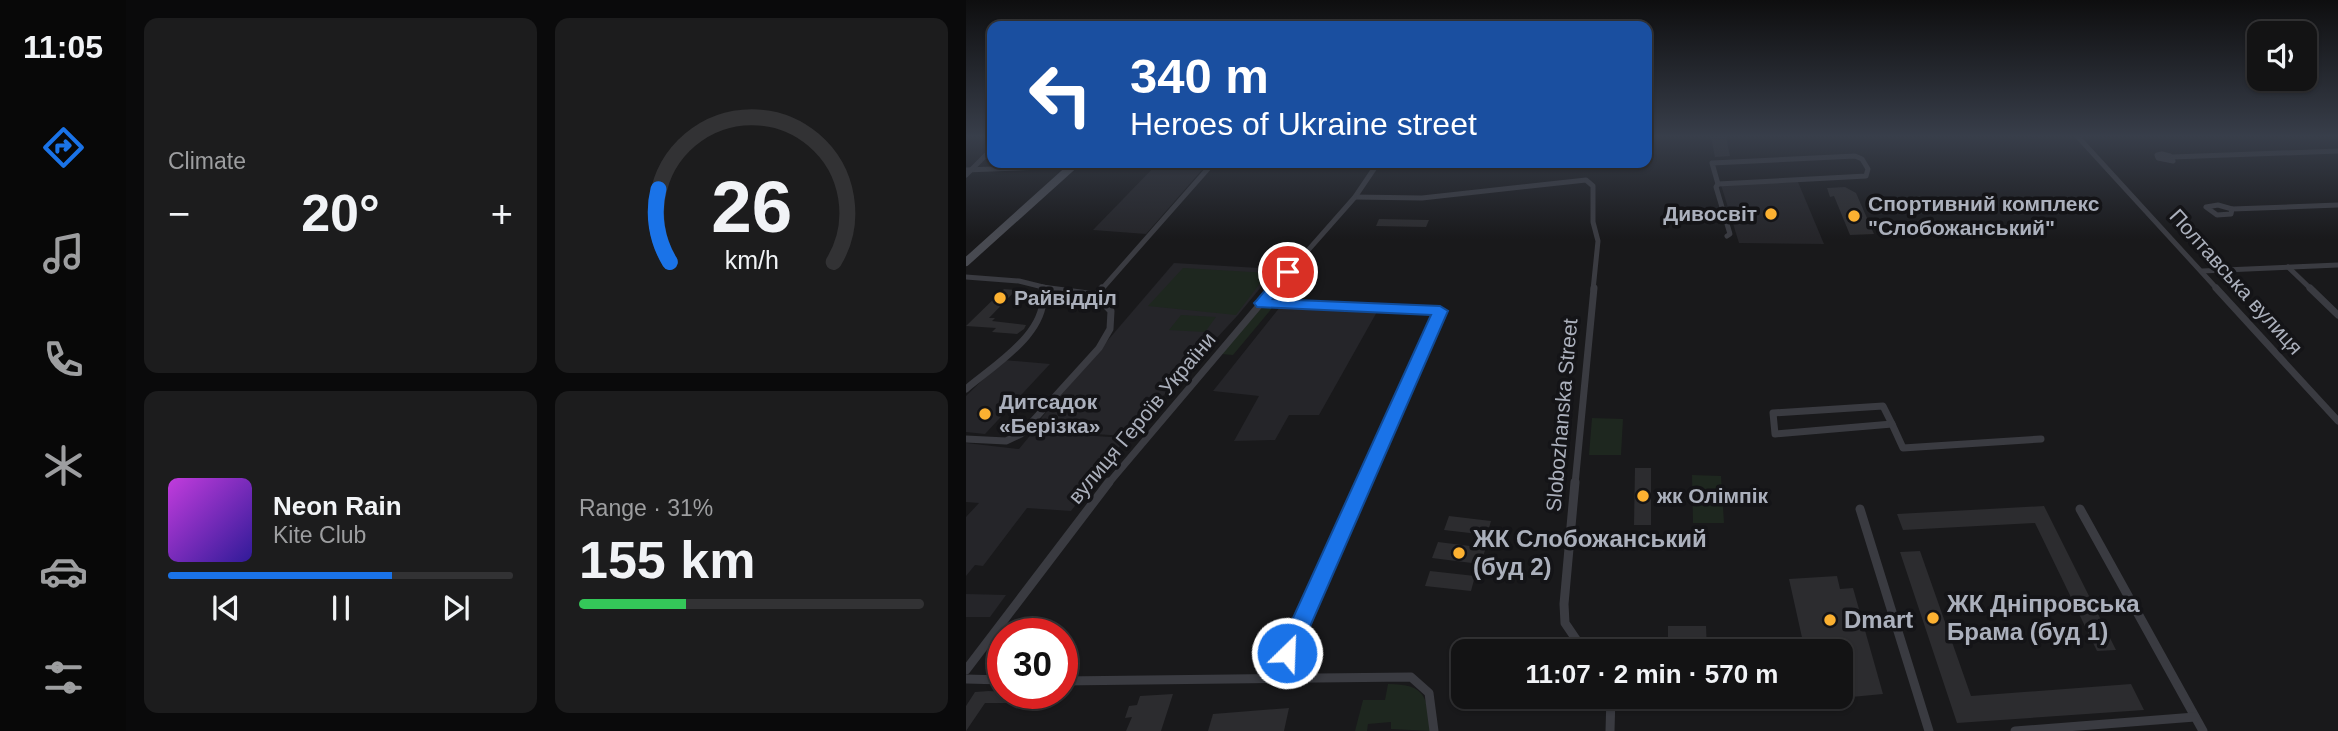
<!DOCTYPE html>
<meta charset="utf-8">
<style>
:root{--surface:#131314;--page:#1c1c1d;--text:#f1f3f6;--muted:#9d9ea0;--line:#323234;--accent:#1a73e8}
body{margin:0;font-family:Arial,sans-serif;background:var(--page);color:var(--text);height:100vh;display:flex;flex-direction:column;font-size:26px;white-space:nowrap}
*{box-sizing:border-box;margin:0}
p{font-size:23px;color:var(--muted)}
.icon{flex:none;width:38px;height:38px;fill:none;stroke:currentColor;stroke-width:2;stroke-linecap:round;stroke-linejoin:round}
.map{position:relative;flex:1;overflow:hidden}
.side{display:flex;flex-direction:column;gap:18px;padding:18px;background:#0a0a0b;width:840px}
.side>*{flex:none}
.banner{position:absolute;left:21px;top:21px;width:665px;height:147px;border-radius:14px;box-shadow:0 2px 5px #0004,0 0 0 2px var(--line);background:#1a4fa0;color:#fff;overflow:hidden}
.fabs{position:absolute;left:1281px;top:21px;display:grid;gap:14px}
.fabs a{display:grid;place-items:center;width:70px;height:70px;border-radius:14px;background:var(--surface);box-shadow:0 2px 5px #0004,0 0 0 2px var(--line);font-size:35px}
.speed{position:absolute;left:21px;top:618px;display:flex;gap:14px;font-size:35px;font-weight:700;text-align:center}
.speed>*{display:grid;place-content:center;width:91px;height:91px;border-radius:50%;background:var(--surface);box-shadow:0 2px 5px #0004,0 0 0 2px var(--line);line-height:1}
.speed .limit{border:10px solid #d22;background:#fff;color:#111}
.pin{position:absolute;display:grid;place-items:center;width:60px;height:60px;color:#fff;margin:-30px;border:4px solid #fff;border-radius:50%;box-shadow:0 2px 7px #0007}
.me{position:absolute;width:77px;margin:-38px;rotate:24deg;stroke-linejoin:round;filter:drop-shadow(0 0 5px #0008)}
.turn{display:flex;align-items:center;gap:24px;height:147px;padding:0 28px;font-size:32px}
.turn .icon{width:91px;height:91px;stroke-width:2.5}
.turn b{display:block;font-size:49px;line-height:60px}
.big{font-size:52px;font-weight:700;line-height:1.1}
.side .card{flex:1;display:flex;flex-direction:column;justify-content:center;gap:10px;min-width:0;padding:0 24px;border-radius:14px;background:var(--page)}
.side .dial{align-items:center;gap:0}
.dial svg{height:182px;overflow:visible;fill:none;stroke:var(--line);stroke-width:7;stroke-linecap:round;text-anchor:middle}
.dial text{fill:var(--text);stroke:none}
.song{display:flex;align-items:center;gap:21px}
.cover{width:84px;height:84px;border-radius:10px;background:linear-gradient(135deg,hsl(290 70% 55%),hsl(250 70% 35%))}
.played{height:7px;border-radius:4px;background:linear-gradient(90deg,var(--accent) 65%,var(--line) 65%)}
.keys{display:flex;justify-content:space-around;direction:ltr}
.heat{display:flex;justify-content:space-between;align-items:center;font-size:38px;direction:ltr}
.charge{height:10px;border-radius:5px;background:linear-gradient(90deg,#34c759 31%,var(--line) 0)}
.side .tiles{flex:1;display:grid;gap:18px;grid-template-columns:repeat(2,1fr)}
.trip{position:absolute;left:485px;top:639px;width:402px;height:70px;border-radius:14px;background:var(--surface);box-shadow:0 2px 5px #0004,0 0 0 2px var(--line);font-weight:700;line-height:70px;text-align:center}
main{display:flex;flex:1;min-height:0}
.tab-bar{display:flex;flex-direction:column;width:126px;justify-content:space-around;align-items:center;background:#080808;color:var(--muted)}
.tab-bar .icon{width:49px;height:49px}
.tab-bar .on{color:var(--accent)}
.tab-bar b{font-size:32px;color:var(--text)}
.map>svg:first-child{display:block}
.built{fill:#252529}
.green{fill:#1e271f}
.building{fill:#2c2c2f}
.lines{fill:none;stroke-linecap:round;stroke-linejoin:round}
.minor-far2{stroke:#3a3b41;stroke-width:5}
.minor-far1{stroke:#3a3b41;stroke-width:7}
.minor{stroke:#3a3b41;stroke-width:9}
.secondary{stroke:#484a51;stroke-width:8}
.route{fill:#1a73e8;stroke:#114b97;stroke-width:2}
.poi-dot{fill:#fcb131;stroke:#141417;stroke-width:2.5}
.labels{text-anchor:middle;stroke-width:7;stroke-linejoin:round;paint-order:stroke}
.poi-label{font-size:21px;font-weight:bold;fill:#abb0bc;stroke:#141417;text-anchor:start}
.street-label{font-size:21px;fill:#abb0bc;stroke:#141417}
.near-poi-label{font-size:24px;font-weight:bold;fill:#abb0bc;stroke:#141417;text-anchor:start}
</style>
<main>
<nav class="tab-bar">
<b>11:05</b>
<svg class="icon on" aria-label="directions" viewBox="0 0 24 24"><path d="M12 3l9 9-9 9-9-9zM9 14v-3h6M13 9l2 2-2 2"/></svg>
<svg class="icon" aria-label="music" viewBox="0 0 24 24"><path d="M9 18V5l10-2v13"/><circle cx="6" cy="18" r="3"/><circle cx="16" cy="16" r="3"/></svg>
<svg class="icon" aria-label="phone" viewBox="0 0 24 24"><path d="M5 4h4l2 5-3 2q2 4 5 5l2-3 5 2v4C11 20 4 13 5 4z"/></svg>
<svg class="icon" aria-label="climate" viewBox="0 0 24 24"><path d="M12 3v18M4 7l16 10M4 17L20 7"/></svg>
<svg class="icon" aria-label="car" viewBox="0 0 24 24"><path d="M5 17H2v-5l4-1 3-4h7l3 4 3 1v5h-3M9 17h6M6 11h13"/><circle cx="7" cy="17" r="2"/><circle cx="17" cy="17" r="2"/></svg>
<svg class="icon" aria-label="filters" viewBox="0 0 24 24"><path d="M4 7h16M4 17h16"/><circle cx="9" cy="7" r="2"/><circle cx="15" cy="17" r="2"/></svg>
</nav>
<section class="side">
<div class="tiles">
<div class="card"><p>Climate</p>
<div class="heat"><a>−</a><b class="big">20°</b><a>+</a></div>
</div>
<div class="card dial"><svg viewBox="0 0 100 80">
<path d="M14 69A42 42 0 1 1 86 69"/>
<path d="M14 69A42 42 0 0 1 9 37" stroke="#1a73e8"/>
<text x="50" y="56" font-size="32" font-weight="700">26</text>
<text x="50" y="72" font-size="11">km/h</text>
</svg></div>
<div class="card">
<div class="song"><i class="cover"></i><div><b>Neon Rain</b><p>Kite Club</p></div></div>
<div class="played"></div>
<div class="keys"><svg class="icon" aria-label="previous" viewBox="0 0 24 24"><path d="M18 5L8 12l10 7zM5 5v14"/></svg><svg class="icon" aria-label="pause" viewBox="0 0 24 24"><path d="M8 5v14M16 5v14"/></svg><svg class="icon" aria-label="next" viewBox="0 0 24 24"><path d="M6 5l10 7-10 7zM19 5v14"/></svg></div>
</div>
<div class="card"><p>Range · 31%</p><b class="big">155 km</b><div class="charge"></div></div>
</div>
</section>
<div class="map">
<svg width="1372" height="731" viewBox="0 0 1372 731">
<rect width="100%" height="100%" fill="#19191b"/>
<g class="built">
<polygon points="192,163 242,163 180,234 127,230"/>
<polygon points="832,182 858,244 773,243 755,185"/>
<polygon points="208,263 310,269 272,315 160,436 65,430"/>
<polygon points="314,307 412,310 353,415 323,415 309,440 268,441 293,396 247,391"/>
<polygon points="37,360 84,364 19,434 0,432 0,396"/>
<polygon points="67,432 160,438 105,511 61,508 17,566 9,565 0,576 0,517 13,503 0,502 0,443 53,449"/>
<polygon points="0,594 40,595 24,617 0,617"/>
</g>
<g class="green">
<polygon points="217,268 302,273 270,315 182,306"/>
<polygon points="297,306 307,307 267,355 255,354"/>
<polygon points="215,315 250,317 239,332 203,330"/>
<polygon points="626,418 657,419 655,455 623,455"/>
<polygon points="726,475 755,476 758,523 727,523"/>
<path d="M422 684C460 684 461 697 465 731L425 729V722L402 724 401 731H389L397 700H419Z"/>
</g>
<g class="building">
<polygon points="745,137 760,137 764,156 749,157"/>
<polygon points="879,187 890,193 908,234 884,235 868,196 864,197 861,188"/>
<polygon points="413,219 463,220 460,227 410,226"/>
<polygon points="38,289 50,290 23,318 29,318 26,321 60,325 58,329 51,334 26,332 30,328 0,326"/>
<polygon points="669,468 685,468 685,525 668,525"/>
<polygon points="1078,506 1150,650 1131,651 1069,523 937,530 931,514"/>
<polygon points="483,516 525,521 521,535 478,530"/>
<polygon points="472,542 520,548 514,564 466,558"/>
<polygon points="954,551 1005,696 1165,684 1178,710 991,723 934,552"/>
<polygon points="464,571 509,576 505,591 459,586"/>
<polygon points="871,576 874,589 887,588 917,694 875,698 875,651 839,651 823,579"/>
<polygon points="702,626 740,626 741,651 702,651"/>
<polygon points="23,691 53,693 47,703 19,703 0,731 0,706 9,692"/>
<polygon points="207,694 195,731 160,731 166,717 159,718 163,706 171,705 174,696"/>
<polygon points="702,696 743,696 743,710 702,709"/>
<polygon points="323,708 318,731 242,731 247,714"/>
</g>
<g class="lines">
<g class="minor-far2">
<polyline points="1112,137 1252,290"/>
<polygon points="1196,154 1204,156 1207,161 1192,158 1191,155"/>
<polygon points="889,156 896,159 902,169 900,176 752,184 746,163"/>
<polyline points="1206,157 1372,151"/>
<polyline points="0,170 106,166"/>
<polyline points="0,175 26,149"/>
<polyline points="752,184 750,187 764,234 761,236"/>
<polyline points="389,197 456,198 620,180 627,186 627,222 632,241 627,290"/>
<polygon points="1252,205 1266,209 1265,214 1251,215 1240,207"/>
<polyline points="1266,209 1372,205"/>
<polyline points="1322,267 1346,290"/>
<polyline points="1236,271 1372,265"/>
<polyline points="0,277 53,281 89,290"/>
<polyline points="135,290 247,163"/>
<polyline points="307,290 389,197 412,163"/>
</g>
<g class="minor-far1">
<polyline points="1250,288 1372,421"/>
<polyline points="1344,288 1372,315"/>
<polyline points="130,295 136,288"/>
<polyline points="296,303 474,311"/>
<path d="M0 389C28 365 86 331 76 288"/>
<polygon points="917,406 926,424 809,434 807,413"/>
<polyline points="926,424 937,448 1075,439"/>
<polyline points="0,439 40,441 55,434 133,348 144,329 145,311 130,295 76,288"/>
<polyline points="142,484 308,288"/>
<polyline points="397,484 474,311"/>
<polyline points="609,484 628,288"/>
</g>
<g class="minor">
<polyline points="609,482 598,604 599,623 618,651"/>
<polyline points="894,509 963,731"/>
<polyline points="1114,509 1237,731"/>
<polyline points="0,670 143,482"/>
<polyline points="310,678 397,482"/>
<polyline points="0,679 37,680"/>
<polyline points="96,681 445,677 463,693 468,731"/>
<polyline points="644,731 645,696"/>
<polyline points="1049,731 1229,717"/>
</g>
<polyline class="secondary" points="0,262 110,163"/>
</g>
<linearGradient id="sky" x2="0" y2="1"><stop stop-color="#0e0e0f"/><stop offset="0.57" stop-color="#383e4a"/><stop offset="1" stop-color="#383e4a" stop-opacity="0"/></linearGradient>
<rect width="1372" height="239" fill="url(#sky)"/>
<polygon class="route" points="322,268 329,272 307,299 474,306 482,311 329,661 321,664 314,661 311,653 465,315 291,307 288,303 291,300 317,269"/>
<g class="poi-dot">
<circle cx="805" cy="214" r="7"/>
<circle cx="888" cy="216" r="7"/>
<circle cx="34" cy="298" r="7"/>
<circle cx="19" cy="414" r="7"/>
<circle cx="677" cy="496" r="7"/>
<circle cx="493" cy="553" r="7"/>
<circle cx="967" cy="618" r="7"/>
<circle cx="864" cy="620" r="7"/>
</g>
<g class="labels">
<g class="poi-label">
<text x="902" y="211">Спортивний комплекс<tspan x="902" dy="24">"Слобожанський"</tspan></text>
<text x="791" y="221" text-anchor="end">Дивосвіт</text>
<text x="48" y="305">Райвідділ</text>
<text x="33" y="409">Дитсадок<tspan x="33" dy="24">«Берізка»</tspan></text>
<text x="691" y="503">жк Олімпік</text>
</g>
<g class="street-label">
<text transform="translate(1270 282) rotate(48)" y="7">Полтавська вулиця</text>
<text transform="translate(596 415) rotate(-85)" y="7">Slobozhanska Street</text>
<text transform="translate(176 418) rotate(-50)" y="7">вулиця Героїв України</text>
</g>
<g class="near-poi-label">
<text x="507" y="547">ЖК Слобожанський<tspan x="507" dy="28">(буд 2)</tspan></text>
<text x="981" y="612">ЖК Дніпровська<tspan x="981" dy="28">Брама (буд 1)</tspan></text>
<text x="878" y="628">Dmart</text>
</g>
</g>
</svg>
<div class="fabs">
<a><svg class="icon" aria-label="sound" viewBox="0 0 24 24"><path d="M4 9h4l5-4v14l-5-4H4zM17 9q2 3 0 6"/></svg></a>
</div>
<div class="speed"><div class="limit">30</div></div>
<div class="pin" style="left:322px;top:272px;background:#d93025"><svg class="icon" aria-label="arrive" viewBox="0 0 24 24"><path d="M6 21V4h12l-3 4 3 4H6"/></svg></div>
<svg class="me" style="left:321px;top:653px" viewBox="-20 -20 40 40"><circle r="17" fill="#1a73e8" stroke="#fff" stroke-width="3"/><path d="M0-11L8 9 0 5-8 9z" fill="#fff"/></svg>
<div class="trip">11:07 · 2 min · 570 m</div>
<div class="banner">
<div class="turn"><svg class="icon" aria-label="left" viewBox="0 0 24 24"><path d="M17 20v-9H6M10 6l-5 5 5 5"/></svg><div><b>340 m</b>Heroes of Ukraine street</div></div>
</div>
</div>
</main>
